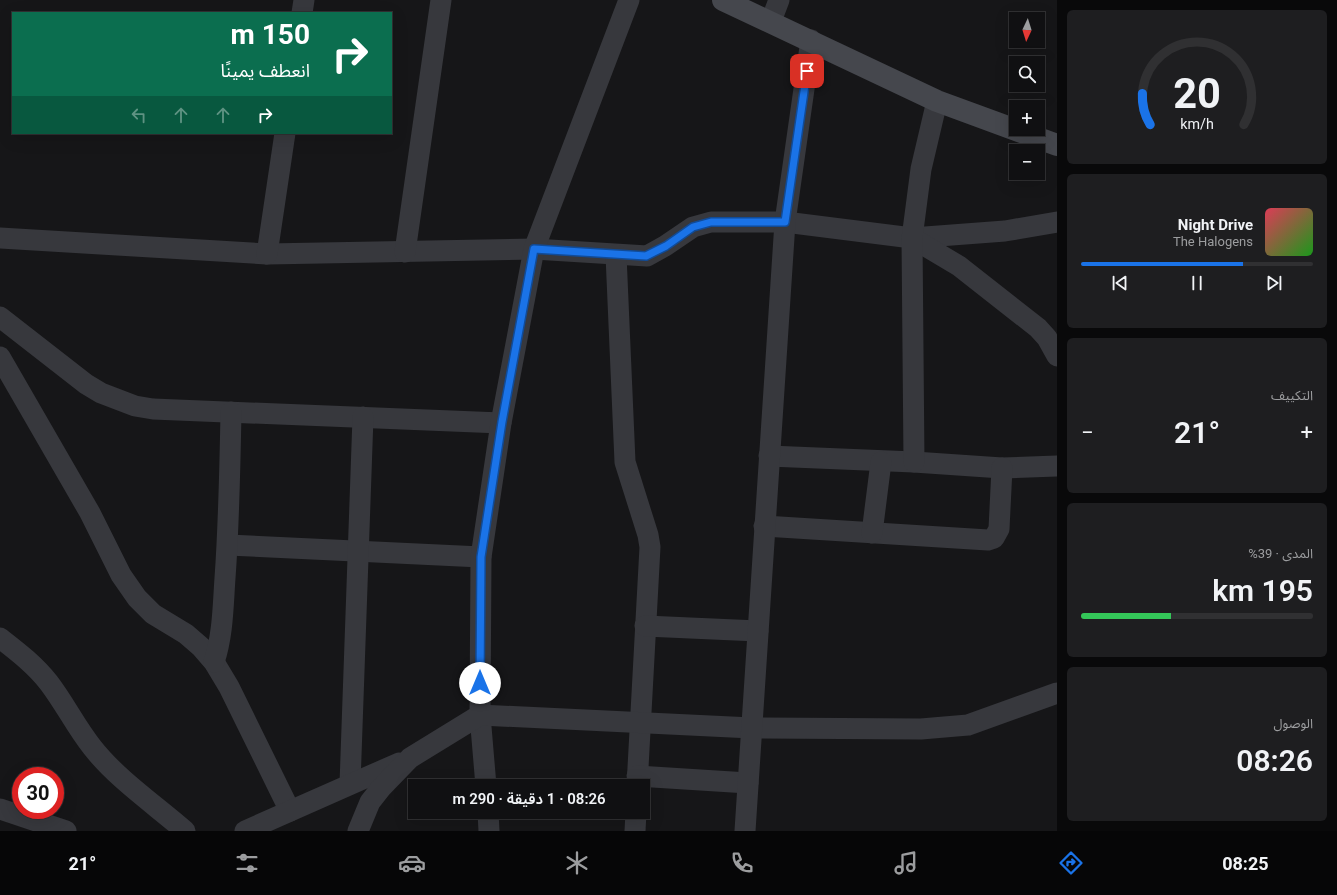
<!DOCTYPE html>
<html lang="ar">
<meta charset="utf-8">
<style>
:root{--surface:#101012;--page:#1e1e20;--text:#f1f3f6;--muted:#9c9d9f;--line:#303032;--accent:#1a73e8}
body{margin:0;font-family:Roboto,"Noto Sans Arabic",sans-serif;background:var(--page);color:var(--text);direction:rtl;height:100vh;display:flex;flex-direction:column;font-size:15px;white-space:nowrap}
*{box-sizing:border-box;margin:0}
p{font-size:13px;color:var(--muted)}
.icon{flex:none;width:22px;height:22px;fill:none;stroke:currentColor;stroke-width:2;stroke-linecap:round;stroke-linejoin:round}
.map{position:relative;flex:1;overflow:hidden;direction:ltr}
.panel{display:flex;flex-direction:column;gap:10px;padding:10px;background:#09090a;width:280px}
.panel>*{flex:none}
.top-card{position:absolute;left:12px;top:12px;width:380px;height:122px;border-radius:0px;box-shadow:0 4px 16px #0002,0 0 0 1px var(--line);direction:rtl;background:#0b6e4f;color:#fff;overflow:hidden}
.needle{width:26px;rotate:184deg}
.controls{position:absolute;left:1009px;top:12px;display:grid;gap:8px}
.controls a{display:grid;place-items:center;width:36px;height:36px;border-radius:0px;background:var(--surface);box-shadow:0 4px 16px #0002,0 0 0 1px var(--line);font-size:20px}
.speed{position:absolute;left:12px;top:767px;display:flex;gap:8px;font-size:20px;font-weight:700;text-align:center}
.speed>*{display:grid;place-content:center;width:52px;height:52px;border-radius:50%;background:var(--surface);box-shadow:0 4px 16px #0002,0 0 0 1px var(--line);line-height:1}
.speed .limit{border:6px solid #d22;background:#fff;color:#111}
.pin{position:absolute;display:grid;place-items:center;width:34px;height:34px;color:#fff;margin:-17px;border-radius:8px;box-shadow:0 2px 6px #0006}
.me{position:absolute;width:44px;margin:-22px;rotate:0deg;stroke-linejoin:round;filter:drop-shadow(0 0 3px #0008)}
.turn{display:flex;align-items:center;gap:14px;height:84px;padding:0 16px;font-size:18px}
.turn .icon{width:52px;height:52px;stroke-width:2.5}
.turn b{display:block;font-size:28px;line-height:34px}
.lanes{display:flex;align-items:center;height:38px;padding:0 16px;background:#0003;justify-content:center;gap:20px;direction:ltr}
.lanes .off{opacity:.35}
.big{font-size:30px;font-weight:600;line-height:1.1}
.panel .tile{flex:1;display:flex;flex-direction:column;justify-content:center;gap:6px;min-width:0;padding:0 14px;border-radius:6px;background:var(--page)}
.panel .dial{align-items:center;gap:0}
.dial svg{height:104px;overflow:visible;fill:none;stroke:var(--line);stroke-width:7;stroke-linecap:round;text-anchor:middle}
.dial text{fill:var(--text);stroke:none}
.song{display:flex;align-items:center;gap:12px}
.cover{width:48px;height:48px;border-radius:6px;background:linear-gradient(135deg,hsl(350 70% 55%),hsl(120 70% 35%))}
.played{height:4px;border-radius:2px;background:linear-gradient(90deg,var(--accent) 70%,var(--line) 70%)}
.keys{display:flex;justify-content:space-around;direction:ltr}
.heat{display:flex;justify-content:space-between;align-items:center;font-size:22px;direction:ltr}
.charge{height:6px;border-radius:3px;background:linear-gradient(90deg,#34c759 39%,var(--line) 0)}
.trip{position:absolute;left:408px;top:779px;width:242px;height:40px;border-radius:0px;background:var(--surface);box-shadow:0 4px 16px #0002,0 0 0 1px var(--line);font-weight:600;line-height:40px;text-align:center;direction:rtl}
.tab-bar{display:flex;height:64px;justify-content:space-around;align-items:center;background:#060607;color:var(--muted)}
.tab-bar .icon{width:28px;height:28px}
.tab-bar .current{color:var(--accent)}
.tab-bar b{font-size:18px;color:var(--text)}
main{display:flex;flex:1;min-height:0}
.map>svg:first-child{display:block}
.lines{fill:none;stroke-linecap:round;stroke-linejoin:round}
.street{stroke:#37383d;stroke-width:21}
.secondary{stroke:#45474d;stroke-width:22}
.route-casing{stroke:#114b97;stroke-width:10}
.route{stroke:#1a73e8;stroke-width:7}
</style>
<main>
<section class="panel">
<div class="tile dial"><svg viewBox="0 0 100 80">
<path d="M14 69A42 42 0 1 1 86 69"/>
<path d="M14 69A42 42 0 0 1 8 45" stroke="#1a73e8"/>
<text x="50" y="56" font-size="32" font-weight="700">20</text>
<text x="50" y="72" font-size="11">km/h</text>
</svg></div>
<div class="tile">
<div class="song"><i class="cover"></i><div><b>Night Drive</b><p>The Halogens</p></div></div>
<div class="played"></div>
<div class="keys"><svg class="icon" aria-label="previous" viewBox="0 0 24 24"><path d="M18 5L8 12l10 7zM5 5v14"/></svg><svg class="icon" aria-label="pause" viewBox="0 0 24 24"><path d="M8 5v14M16 5v14"/></svg><svg class="icon" aria-label="next" viewBox="0 0 24 24"><path d="M6 5l10 7-10 7zM19 5v14"/></svg></div>
</div>
<div class="tile"><p>التكييف</p>
<div class="heat"><a>−</a><b class="big">21°</b><a>+</a></div>
</div>
<div class="tile"><p>المدى · 39%</p><b class="big">195 km</b><div class="charge"></div></div>
<div class="tile"><p>الوصول</p><b class="big">08:26</b></div>
</section>
<div class="map">
<svg width="1057" height="831" viewBox="0 0 1057 831">
<rect width="100%" height="100%" fill="#161618"/>
<g class="lines">
<g class="street">
<polyline points="302,13 304,0"/>
<polyline points="771,21 779,0"/>
<polyline points="0,238 267,254 534,249 647,256 665,246 693,227 711,222 785,222 912,238 1005,231 1057,222"/>
<polyline points="912,238 959,266 1038,328 1047,338 1057,356"/>
<polyline points="405,252 441,0"/>
<polyline points="267,254 285,133"/>
<polyline points="616,255 625,462 648,535 650,547 637,786"/>
<polyline points="0,317 86,384 101,393 135,406 153,409 501,423"/>
<polyline points="0,357 90,513 121,575 137,598 153,614 186,634 201,647 214,662 229,687 290,811"/>
<polyline points="769,456 914,462 1002,468 1057,466"/>
<polyline points="914,462 912,238 921,169 937,101"/>
<polyline points="764,526 988,540 994,538 999,529 1002,468"/>
<polyline points="872,533 881,462"/>
<polyline points="228,545 481,557"/>
<polyline points="645,626 758,631"/>
<path d="M0 638C18 652 35 665 49 683 65 704 76 727 92 747 117 779 154 804 185 831"/>
<path d="M214 662C223 635 223 606 225 578 229 523 230 467 231 412"/>
<polyline points="637,776 748,783"/>
<polyline points="350,784 363,417"/>
<polyline points="486,786 480,715 481,557 501,423 534,249 629,0"/>
<polyline points="0,809 66,831"/>
<polyline points="488,812 489,831"/>
<polyline points="245,831 399,763"/>
<polyline points="358,831 370,802 381,788 410,758 480,715 752,728 921,729 968,725 1057,693"/>
<polyline points="635,831 636,812"/>
<polyline points="745,831 785,222 811,40"/>
</g>
<polyline class="secondary" points="723,0 937,101 1057,145"/>
</g>
<g class="lines">
<g class="route-casing">
<polyline id="route" points="480,683 481,557 502,422 534,249 646,256 666,246 693,227 711,222 785,222 807,71"/>
</g>
<use href="#route" class="route"/>
</g>
</svg>
<div class="controls">
<a><svg class="needle" viewBox="-14 -14 28 28"><path d="M0-13l5 13h-10z" fill="#e53935"/><path d="M0 13l5-13h-10z" fill="#9c9d9f"/></svg></a>
<a><svg class="icon" aria-label="search" viewBox="0 0 24 24"><circle cx="10" cy="10" r="6"/><path d="M15 15l6 6"/></svg></a>
<a>+</a>
<a>−</a>
</div>
<div class="speed"><div class="limit">30</div></div>
<div class="pin" style="left:807px;top:71px;background:#d93025"><svg class="icon" aria-label="arrive" viewBox="0 0 24 24"><path d="M6 21V4h12l-3 4 3 4H6"/></svg></div>
<svg class="me" style="left:480px;top:683px" viewBox="-20 -20 40 40"><circle r="19" fill="#fff"/><path d="M0-13L10 11 0 6-10 11z" fill="#1a73e8"/></svg>
<div class="trip">08:26 · 1 دقيقة · 290 m</div>
<div class="top-card">
<div class="turn"><svg class="icon" aria-label="right" viewBox="0 0 24 24"><path d="M7 20v-9h11M14 6l5 5-5 5"/></svg><div><b>150 m</b>انعطف يمينًا</div></div>
<div class="lanes"><svg class="icon off" aria-label="left" viewBox="0 0 24 24"><path d="M17 20v-9H6M10 6l-5 5 5 5"/></svg><svg class="icon off" aria-label="ahead" viewBox="0 0 24 24"><path d="M12 20V5M6 11l6-6 6 6"/></svg><svg class="icon off" aria-label="ahead" viewBox="0 0 24 24"><path d="M12 20V5M6 11l6-6 6 6"/></svg><svg class="icon" aria-label="right" viewBox="0 0 24 24"><path d="M7 20v-9h11M14 6l5 5-5 5"/></svg></div>
</div>
</div>
</main>
<nav class="tab-bar">
<b>08:25</b>
<svg class="icon current" aria-label="directions" viewBox="0 0 24 24"><path d="M12 3l9 9-9 9-9-9zM9 14v-3h6M13 9l2 2-2 2"/></svg>
<svg class="icon" aria-label="music" viewBox="0 0 24 24"><path d="M9 18V5l10-2v13"/><circle cx="6" cy="18" r="3"/><circle cx="16" cy="16" r="3"/></svg>
<svg class="icon" aria-label="phone" viewBox="0 0 24 24"><path d="M5 4h4l2 5-3 2q2 4 5 5l2-3 5 2v4C11 20 4 13 5 4z"/></svg>
<svg class="icon" aria-label="climate" viewBox="0 0 24 24"><path d="M12 3v18M4 7l16 10M4 17L20 7"/></svg>
<svg class="icon" aria-label="car" viewBox="0 0 24 24"><path d="M5 17H2v-5l4-1 3-4h7l3 4 3 1v5h-3M9 17h6M6 11h13"/><circle cx="7" cy="17" r="2"/><circle cx="17" cy="17" r="2"/></svg>
<svg class="icon" aria-label="filters" viewBox="0 0 24 24"><path d="M4 7h16M4 17h16"/><circle cx="9" cy="7" r="2"/><circle cx="15" cy="17" r="2"/></svg>
<b>21°</b>
</nav>
